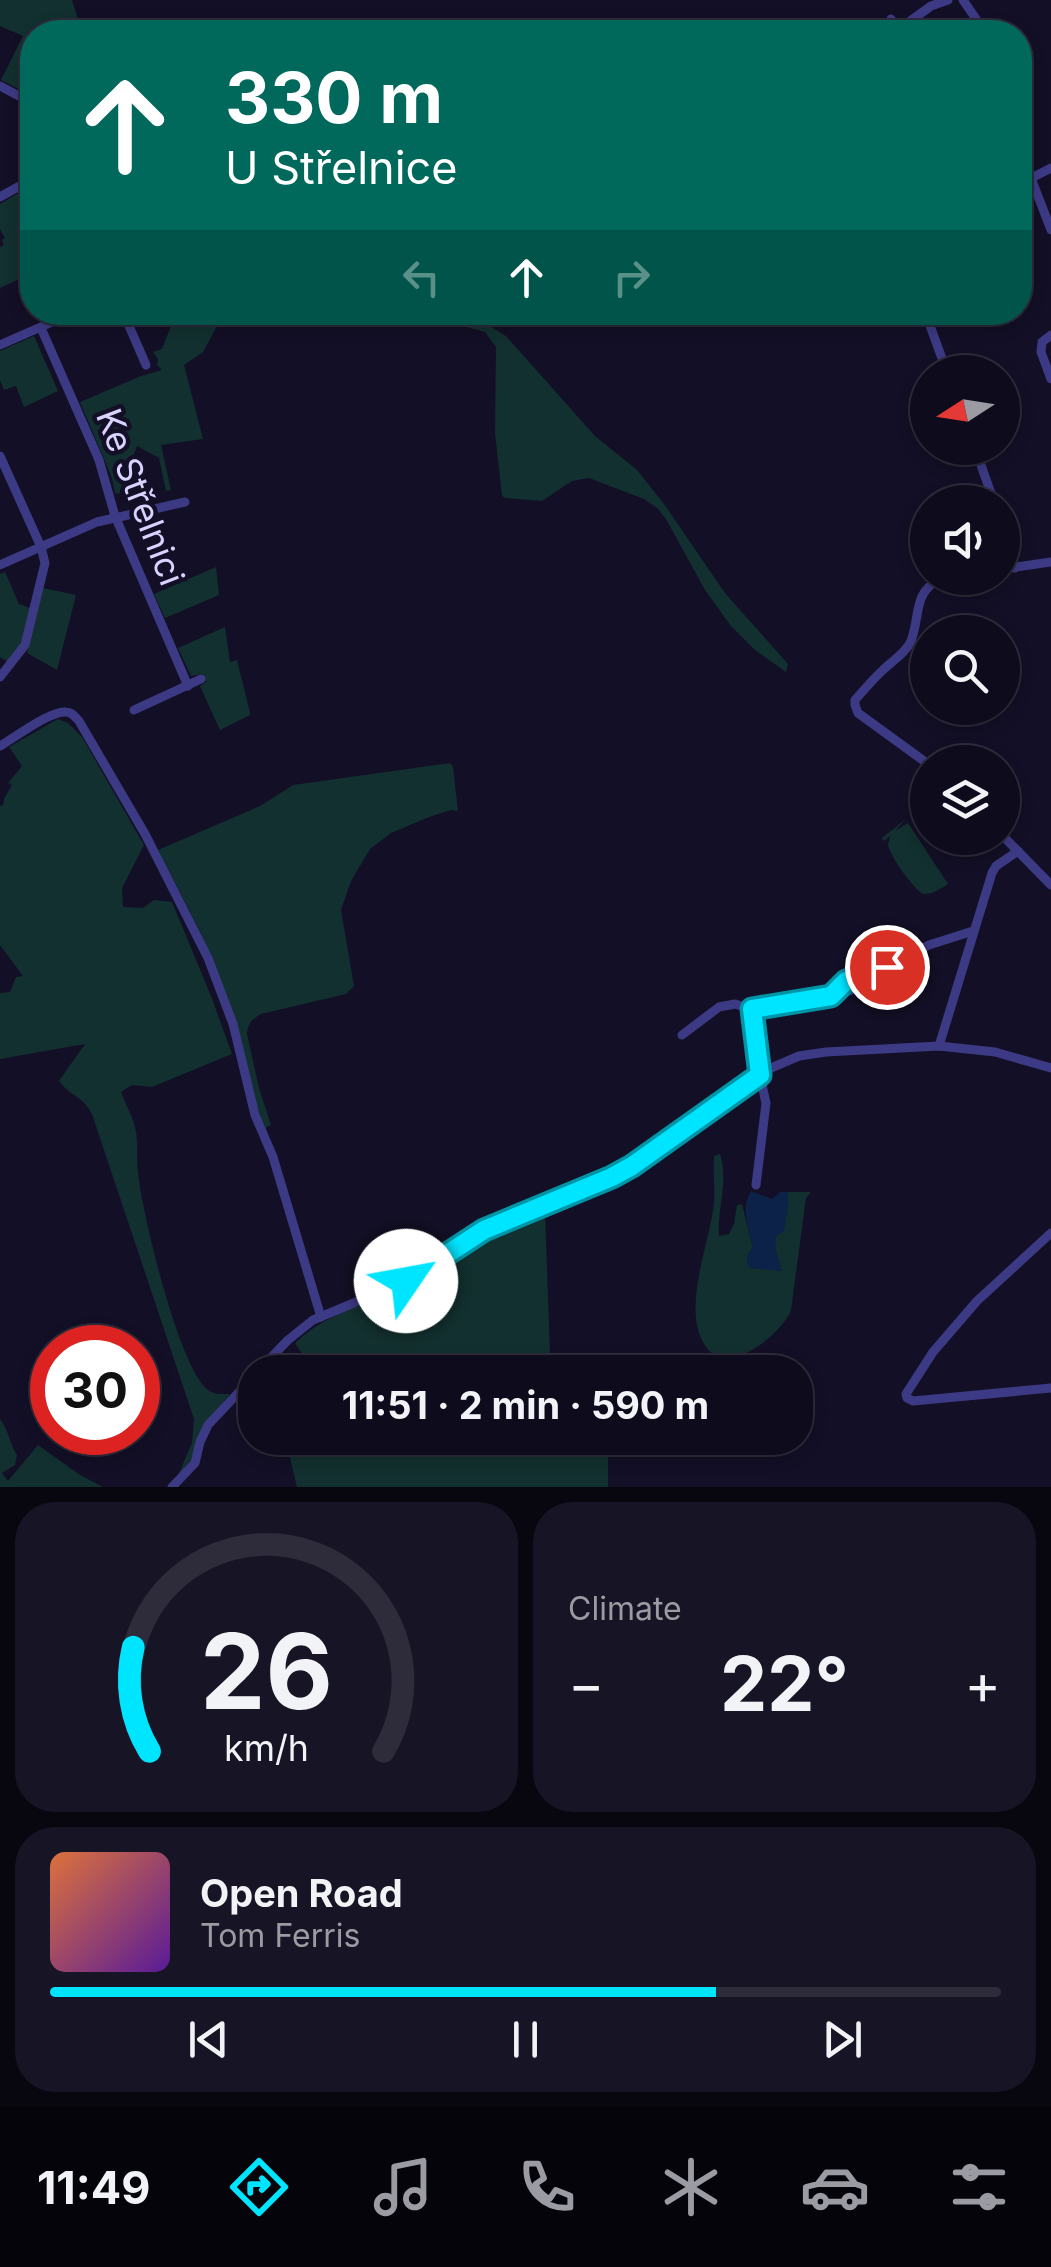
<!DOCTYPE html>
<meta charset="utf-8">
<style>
:root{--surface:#0e0b1c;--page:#171425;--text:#f1f3f6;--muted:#9b9ba3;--line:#2e2b3b;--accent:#00e5ff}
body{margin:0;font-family:Inter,sans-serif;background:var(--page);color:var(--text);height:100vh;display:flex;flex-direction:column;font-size:38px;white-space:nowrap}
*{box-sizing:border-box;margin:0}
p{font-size:32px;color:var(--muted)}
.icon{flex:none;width:55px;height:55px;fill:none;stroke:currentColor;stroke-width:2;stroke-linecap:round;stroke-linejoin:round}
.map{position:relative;height:1487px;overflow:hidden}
.drawer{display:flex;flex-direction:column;gap:15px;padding:15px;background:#08060f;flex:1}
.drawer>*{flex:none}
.banner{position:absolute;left:20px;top:20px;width:1012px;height:305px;border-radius:40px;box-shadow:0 5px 15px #0003,0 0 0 2px var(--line);background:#00695c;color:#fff;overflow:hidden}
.needle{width:65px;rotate:258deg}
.controls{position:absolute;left:910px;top:355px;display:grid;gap:20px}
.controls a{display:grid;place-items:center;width:110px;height:110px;border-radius:50%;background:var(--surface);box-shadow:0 5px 15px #0003,0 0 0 2px var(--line);font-size:50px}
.speed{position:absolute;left:30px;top:1325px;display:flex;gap:20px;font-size:50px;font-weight:700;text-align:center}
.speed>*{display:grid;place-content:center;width:130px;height:130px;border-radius:50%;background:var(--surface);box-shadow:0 5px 15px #0003,0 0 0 2px var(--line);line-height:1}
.speed .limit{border:15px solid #d22;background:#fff;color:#111}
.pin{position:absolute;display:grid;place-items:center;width:85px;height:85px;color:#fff;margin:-42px;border:5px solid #fff;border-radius:50%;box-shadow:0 2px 10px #0007}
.me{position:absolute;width:110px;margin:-55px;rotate:57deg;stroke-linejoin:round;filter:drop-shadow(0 0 8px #0008)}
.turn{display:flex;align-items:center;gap:35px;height:210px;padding:0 40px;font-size:45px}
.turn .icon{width:130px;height:130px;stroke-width:2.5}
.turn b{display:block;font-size:70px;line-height:85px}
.lanes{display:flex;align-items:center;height:95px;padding:0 40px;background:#0003;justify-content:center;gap:50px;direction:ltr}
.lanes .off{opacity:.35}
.big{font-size:75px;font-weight:700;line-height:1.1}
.drawer .card{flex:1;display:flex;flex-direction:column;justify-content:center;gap:15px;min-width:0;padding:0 35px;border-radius:40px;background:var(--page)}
.drawer .dial{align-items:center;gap:0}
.dial svg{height:260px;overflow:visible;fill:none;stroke:var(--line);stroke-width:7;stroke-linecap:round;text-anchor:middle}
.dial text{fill:var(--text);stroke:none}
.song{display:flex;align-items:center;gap:30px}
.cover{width:120px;height:120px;border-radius:15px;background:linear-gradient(135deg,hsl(20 70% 55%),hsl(270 70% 35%))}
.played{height:10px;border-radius:5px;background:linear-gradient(90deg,var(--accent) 70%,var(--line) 70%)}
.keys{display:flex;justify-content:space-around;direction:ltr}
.heat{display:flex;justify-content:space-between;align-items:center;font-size:55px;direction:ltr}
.drawer .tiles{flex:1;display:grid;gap:15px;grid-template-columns:1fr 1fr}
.card:last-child{grid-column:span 2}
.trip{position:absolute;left:238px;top:1355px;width:575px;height:100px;border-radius:40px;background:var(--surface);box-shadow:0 5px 15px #0003,0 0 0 2px var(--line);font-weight:700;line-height:100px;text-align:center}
.dock{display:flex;height:160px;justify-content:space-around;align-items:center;background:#06040b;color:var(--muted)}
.dock .icon{width:70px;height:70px}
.dock .on{color:var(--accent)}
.dock b{font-size:45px;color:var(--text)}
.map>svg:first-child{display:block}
.green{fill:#12302f}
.water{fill:#0c2248}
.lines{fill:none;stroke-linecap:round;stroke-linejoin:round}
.street{stroke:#3d3a85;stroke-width:9}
.route-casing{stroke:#0095a6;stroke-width:25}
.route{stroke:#00e5ff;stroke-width:18}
.labels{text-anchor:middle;stroke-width:9;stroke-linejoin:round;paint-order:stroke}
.street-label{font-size:35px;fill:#d9d4ff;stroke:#130f26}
</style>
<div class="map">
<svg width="1051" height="1487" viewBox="0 0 1051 1487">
<rect width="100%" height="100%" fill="#130f26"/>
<g class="green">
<polygon points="0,0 72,0 82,32 32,32 32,75 24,92 1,80 23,36 0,26"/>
<polygon points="32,185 32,273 0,288 0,247 4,245 2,240 5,238 0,229 0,204"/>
<polygon points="176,313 224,313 203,352 184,365 203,439 161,445 171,490 166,491 159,458 137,446 119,494 115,493 112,478 80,402 141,376 162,370 157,365 158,359 153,352 162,349"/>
<path d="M416 313C448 312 481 317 507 337L595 436 637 470 664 504 725 593 788 664 786 672 755 650 731 626 705 590 666 519 657 508 644 499 589 478 572 481 542 501 505 498 502 496 495 433 496 347 485 332Z"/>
<polygon points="34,336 58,391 24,407 16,386 4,390 0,380 0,351"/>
<polygon points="216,567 219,595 165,618 154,594"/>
<polygon points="5,572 19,604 30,608 23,645 8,662 0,657 0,574"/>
<polygon points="43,588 76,595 57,670 27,653"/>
<polygon points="225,627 230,662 237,660 250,712 250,715 220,730 200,686 206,682 202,674 191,676 178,648"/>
<path d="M58 719 68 723 82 737 144 845 122 888 123 907 143 908 154 900 172 902 211 996 232 1054 152 1087 132 1085 121 1092C125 1103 132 1115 135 1127 139 1142 136 1158 138 1173 142 1212 179 1369 208 1390 215 1395 223 1394 230 1394L207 1421 194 1456 177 1478 192 1443 194 1419 92 1114C81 1094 72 1098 59 1081L85 1044 0 1059V993L10 992 16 977 23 976 0 945V806L3 805 4 799 12 785 8 783 22 766 9 747Z"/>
<path d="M450 763 453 767 458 811 451 810 429 817 391 833 370 849 351 881 341 910 354 986 346 994 261 1014C252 1019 248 1023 247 1034L259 1088 271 1125 265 1128C247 1084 240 1037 225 992 208 942 182 897 158 850L260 806 293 785Z"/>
<path d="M906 819 895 831 908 823 948 884C941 888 932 895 924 894 915 892 889 854 888 845 888 842 890 839 890 836L884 841 882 838Z"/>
<path d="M720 1154C729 1182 717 1208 719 1236L729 1234 734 1224 737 1205 742 1204 753 1248 748 1254 747 1263 781 1271C778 1261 774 1249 775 1238 777 1222 790 1209 787 1192H811L806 1198 791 1310C782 1334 728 1378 706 1347 680 1311 710 1243 714 1203 715 1188 713 1172 714 1156Z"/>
<path d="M545 1211 550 1354 554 1372H314L295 1343C326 1313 365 1306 403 1286 451 1260 492 1225 545 1211Z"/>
<path d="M0 1419C9 1430 9 1443 17 1455L15 1465 2 1473 8 1481 38 1445 80 1475 103 1487H0Z"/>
<polygon points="285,1438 574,1438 591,1443 608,1442 608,1487 297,1487"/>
</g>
<path class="water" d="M751 1191 772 1199 780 1192H787L789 1201 784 1231 775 1237 776 1251 782 1271 750 1268 747 1263 748 1254 753 1247C749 1228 740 1209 751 1191Z"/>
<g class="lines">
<g class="street">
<polyline points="963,0 985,32"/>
<polyline points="891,19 900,32"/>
<polyline points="898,30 931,6 948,0"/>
<polyline points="0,86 32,103"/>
<polyline points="1031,178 1051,230"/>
<polyline points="1020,184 1051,168"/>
<polyline points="0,197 32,179"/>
<polyline points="123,312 146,365"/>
<polyline points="925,312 947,372"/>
<polyline points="929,323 944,317"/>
<polyline points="41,328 99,460 115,516 188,686"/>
<polyline points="1051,335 1042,342 1041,352 1051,379"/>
<polyline points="0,345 75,312"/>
<polyline points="975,448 994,502"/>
<polyline points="0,456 41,547 45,563 25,645 0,677"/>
<polyline points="1002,527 1015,568"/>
<polyline points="0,565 97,522 185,502"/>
<polyline points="1002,569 1051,562"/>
<polyline points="134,710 201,679"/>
<path d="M0 746C14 738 51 710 66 712 72 712 75 717 79 721L145 834 208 958 233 1024 255 1115 273 1157 321 1317"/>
<path d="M928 764 858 713 855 705V700C864 690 873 679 883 670 892 661 906 653 911 641 921 614 912 595 940 578"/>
<polyline points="1002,835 1051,885"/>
<polyline points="833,993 845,981 887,967 929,945 973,931"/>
<polyline points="752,1009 756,1058 766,1103 756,1185"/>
<polyline points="682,1035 719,1007 735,1004 752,1009 831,996 871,985 887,967"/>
<polyline points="939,1046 992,873 996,866 1018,851"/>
<polyline points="1051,1233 977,1301 933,1352 906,1394 907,1398 913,1401 1051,1388"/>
<polyline points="257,1372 288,1340 313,1320 404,1282 484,1230 612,1177 633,1166 771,1068 799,1056 826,1052 939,1046 995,1052 1051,1068"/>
<polyline points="172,1487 195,1463 200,1442 208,1425 255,1375"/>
</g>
</g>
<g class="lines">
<g class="route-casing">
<polyline id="route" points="406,1281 484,1230 612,1177 632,1166 760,1075 752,1009 831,996 846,981 887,967"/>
</g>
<use href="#route" class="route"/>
</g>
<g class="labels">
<g class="street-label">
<text transform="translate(140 497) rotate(69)" y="12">Ke Střelnici</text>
</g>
</g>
</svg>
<div class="controls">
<a><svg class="needle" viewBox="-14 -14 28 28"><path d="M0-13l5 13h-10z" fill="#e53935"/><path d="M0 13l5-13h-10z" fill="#9b9ba3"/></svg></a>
<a><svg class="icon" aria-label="sound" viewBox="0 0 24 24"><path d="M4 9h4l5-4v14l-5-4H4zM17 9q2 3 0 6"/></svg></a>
<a><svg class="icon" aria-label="search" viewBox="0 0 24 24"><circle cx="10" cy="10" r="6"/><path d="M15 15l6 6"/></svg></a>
<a><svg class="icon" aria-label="layers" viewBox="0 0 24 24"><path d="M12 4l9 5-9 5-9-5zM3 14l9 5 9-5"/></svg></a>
</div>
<div class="speed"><div class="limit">30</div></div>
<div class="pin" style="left:887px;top:967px;background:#d93025"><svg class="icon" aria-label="arrive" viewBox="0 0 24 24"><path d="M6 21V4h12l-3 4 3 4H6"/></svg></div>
<svg class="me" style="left:406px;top:1281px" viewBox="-20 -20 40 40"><circle r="19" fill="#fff"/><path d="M0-13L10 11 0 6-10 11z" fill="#00e5ff"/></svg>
<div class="trip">11:51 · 2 min · 590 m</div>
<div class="banner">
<div class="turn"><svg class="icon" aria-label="ahead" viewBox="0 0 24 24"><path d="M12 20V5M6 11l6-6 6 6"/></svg><div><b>330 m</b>U Střelnice</div></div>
<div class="lanes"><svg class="icon off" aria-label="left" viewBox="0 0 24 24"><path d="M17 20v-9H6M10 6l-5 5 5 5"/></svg><svg class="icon" aria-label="ahead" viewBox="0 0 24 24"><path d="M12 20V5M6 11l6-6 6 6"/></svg><svg class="icon off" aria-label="right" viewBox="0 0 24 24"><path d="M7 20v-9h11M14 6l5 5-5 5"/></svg></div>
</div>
</div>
<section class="drawer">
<div class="tiles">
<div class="card dial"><svg viewBox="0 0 100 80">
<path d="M14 69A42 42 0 1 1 86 69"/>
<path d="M14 69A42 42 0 0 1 9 37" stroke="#00e5ff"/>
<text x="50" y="56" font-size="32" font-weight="700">26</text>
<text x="50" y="72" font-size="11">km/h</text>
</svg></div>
<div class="card"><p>Climate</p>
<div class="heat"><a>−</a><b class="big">22°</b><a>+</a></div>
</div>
<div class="card">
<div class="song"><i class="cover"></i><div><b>Open Road</b><p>Tom Ferris</p></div></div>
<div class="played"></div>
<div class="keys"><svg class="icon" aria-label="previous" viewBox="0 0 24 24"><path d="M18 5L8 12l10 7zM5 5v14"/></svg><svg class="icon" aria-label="pause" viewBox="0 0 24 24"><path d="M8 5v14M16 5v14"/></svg><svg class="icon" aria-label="next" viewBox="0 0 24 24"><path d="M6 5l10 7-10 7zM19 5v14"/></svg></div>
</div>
</div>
</section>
<nav class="dock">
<b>11:49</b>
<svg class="icon on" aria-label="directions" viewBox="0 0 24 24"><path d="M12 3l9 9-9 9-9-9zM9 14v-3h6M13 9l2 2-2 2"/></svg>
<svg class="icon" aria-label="music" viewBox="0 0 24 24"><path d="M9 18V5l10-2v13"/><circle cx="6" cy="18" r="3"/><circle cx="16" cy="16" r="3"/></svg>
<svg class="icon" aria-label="phone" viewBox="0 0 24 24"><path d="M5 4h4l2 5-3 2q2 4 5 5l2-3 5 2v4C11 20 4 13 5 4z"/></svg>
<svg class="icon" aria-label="climate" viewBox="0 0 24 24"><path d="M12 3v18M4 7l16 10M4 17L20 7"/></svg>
<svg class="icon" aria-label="car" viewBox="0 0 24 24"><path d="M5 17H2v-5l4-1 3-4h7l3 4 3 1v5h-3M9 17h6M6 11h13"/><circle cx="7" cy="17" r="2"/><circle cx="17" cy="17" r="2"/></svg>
<svg class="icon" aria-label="filters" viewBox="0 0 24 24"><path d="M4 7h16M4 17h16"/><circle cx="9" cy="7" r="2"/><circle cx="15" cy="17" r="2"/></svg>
</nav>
